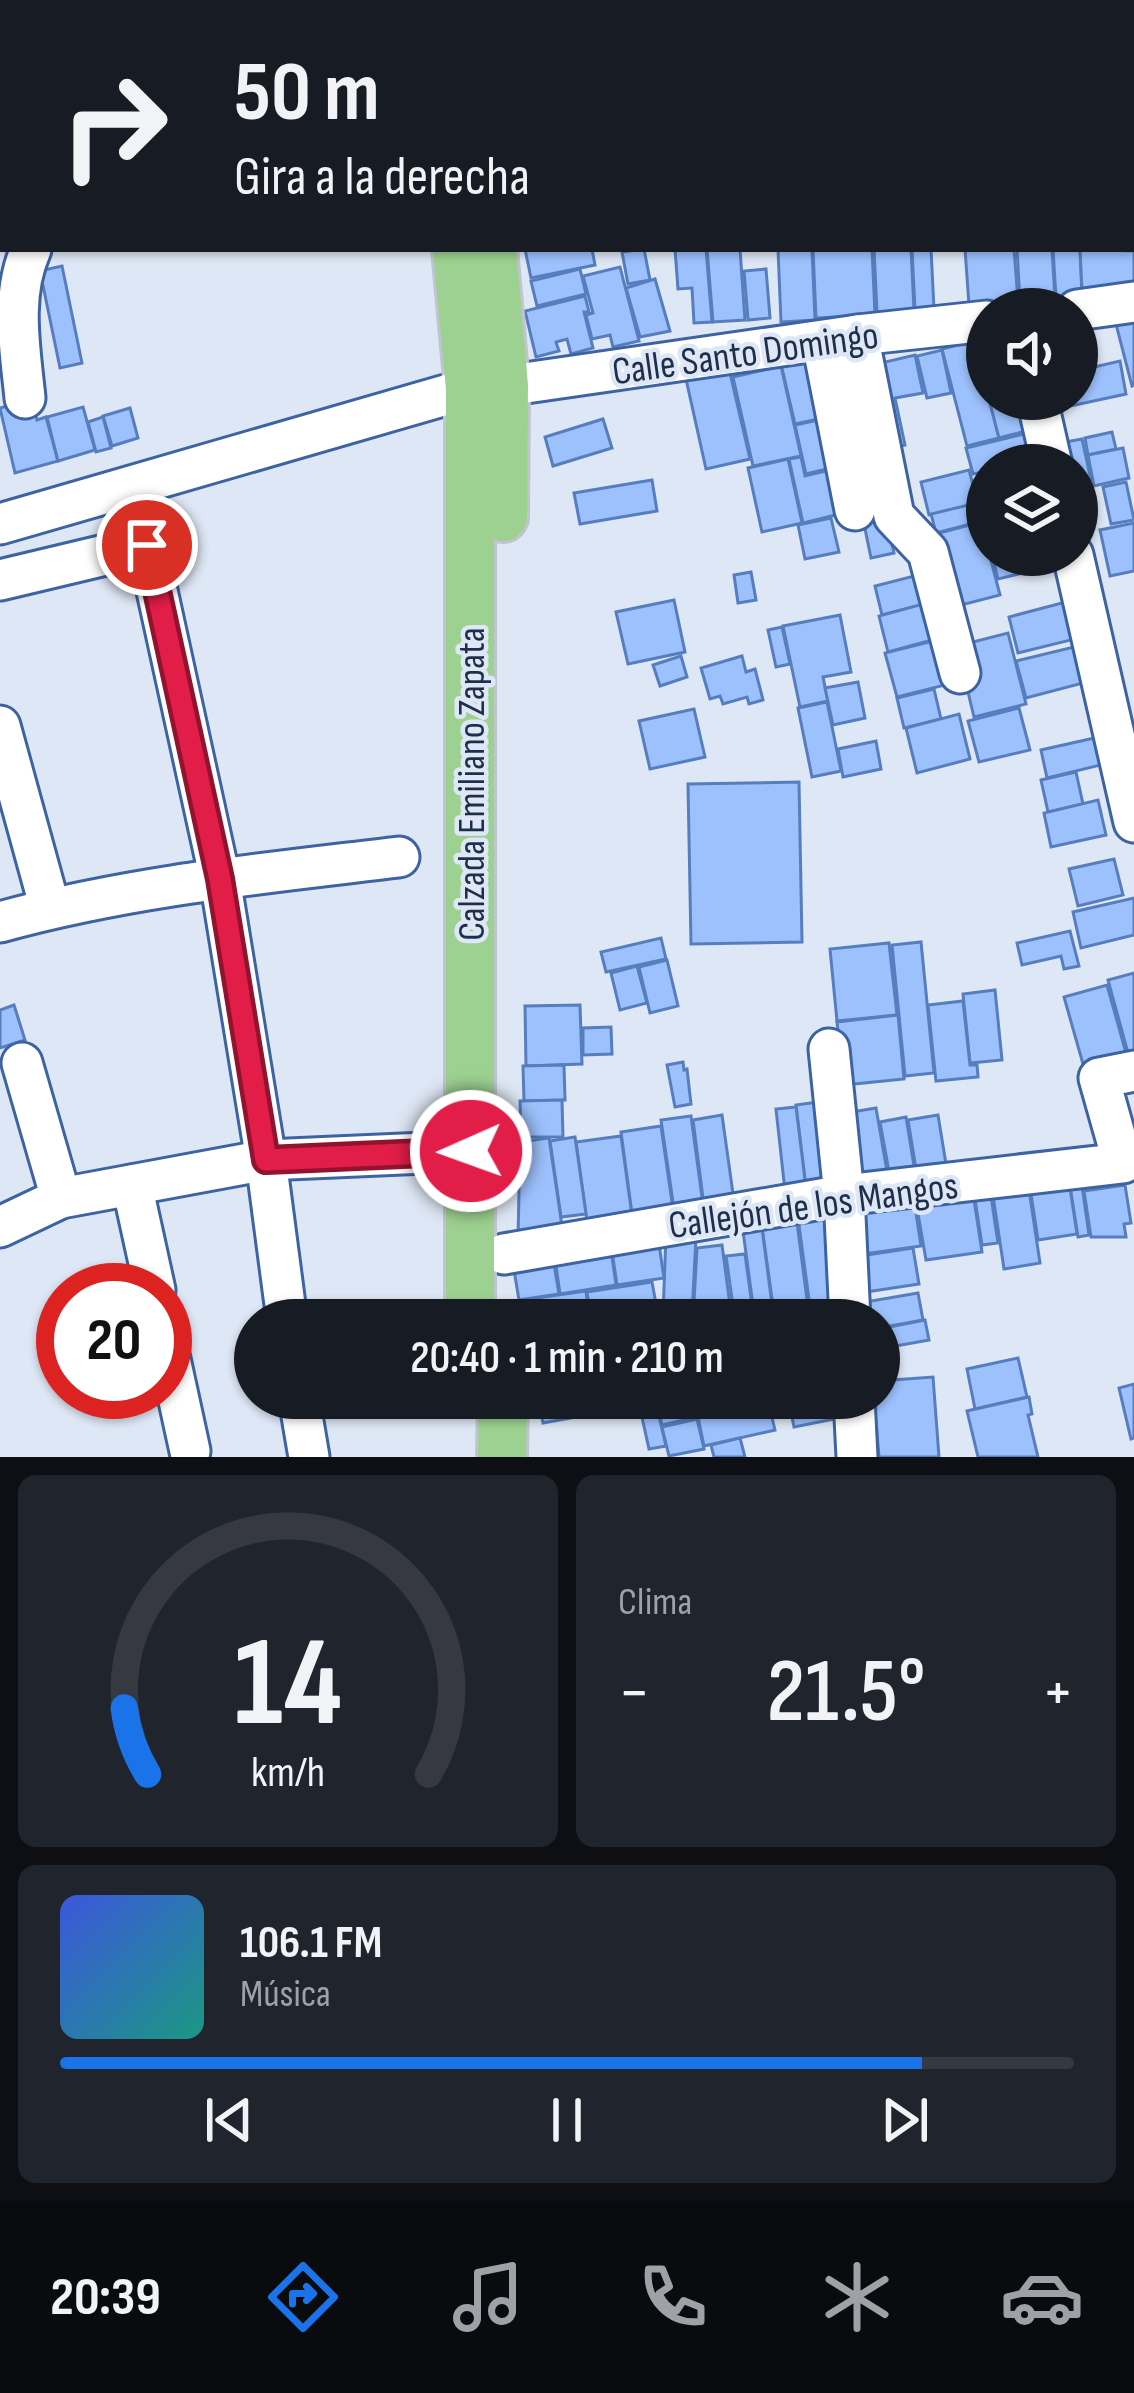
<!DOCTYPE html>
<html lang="es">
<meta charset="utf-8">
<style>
:root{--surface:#171b24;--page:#20242c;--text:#f1f3f6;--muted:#9ea1a6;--line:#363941;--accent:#1a73e8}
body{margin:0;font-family:"Sofia Sans Condensed",sans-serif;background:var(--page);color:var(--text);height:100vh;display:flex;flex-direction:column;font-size:45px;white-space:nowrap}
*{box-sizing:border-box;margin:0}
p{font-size:39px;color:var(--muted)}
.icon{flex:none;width:66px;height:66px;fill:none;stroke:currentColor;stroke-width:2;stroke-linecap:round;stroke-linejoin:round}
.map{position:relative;height:1457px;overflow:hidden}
.panel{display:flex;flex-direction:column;gap:18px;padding:18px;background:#0d0f14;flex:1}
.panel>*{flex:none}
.hud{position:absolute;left:0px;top:0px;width:1134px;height:252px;box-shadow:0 3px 9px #0004;background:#171b24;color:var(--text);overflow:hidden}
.controls{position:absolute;left:966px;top:288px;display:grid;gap:24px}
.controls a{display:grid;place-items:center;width:132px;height:132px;border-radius:50%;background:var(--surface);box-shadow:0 3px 9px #0004;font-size:60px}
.speed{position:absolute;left:36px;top:1263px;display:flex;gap:24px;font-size:60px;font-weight:700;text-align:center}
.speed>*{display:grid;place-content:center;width:156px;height:156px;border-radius:50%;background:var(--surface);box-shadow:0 3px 9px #0004;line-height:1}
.speed .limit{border:18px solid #d22;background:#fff;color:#111}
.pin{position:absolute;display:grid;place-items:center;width:102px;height:102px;color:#fff;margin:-51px;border:6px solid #fff;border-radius:50%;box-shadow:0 3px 12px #0007}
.me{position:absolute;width:132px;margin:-66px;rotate:268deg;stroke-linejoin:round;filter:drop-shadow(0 0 9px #0008)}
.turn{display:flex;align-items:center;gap:42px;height:252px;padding:0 36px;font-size:54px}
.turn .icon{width:156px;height:156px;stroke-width:2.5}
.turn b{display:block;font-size:84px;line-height:102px}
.big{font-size:90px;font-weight:600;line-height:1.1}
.panel .card{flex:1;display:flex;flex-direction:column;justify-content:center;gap:18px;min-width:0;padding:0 42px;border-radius:18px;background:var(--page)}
.panel .dial{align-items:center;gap:0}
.dial svg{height:312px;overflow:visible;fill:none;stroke:var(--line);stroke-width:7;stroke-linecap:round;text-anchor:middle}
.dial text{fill:var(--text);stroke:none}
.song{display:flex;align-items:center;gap:36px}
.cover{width:144px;height:144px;border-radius:18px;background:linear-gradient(135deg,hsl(230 70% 55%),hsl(170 70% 35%))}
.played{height:12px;border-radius:6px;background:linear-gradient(90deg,var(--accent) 85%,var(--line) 85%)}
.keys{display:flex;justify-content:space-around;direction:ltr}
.heat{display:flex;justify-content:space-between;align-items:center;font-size:66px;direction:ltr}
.panel .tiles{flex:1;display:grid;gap:18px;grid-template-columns:1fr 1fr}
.card:last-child{grid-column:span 2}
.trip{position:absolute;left:234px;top:1299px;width:666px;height:120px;border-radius:60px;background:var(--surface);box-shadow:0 3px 9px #0004;font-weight:600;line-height:120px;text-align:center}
.tab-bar{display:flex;height:192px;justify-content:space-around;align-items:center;background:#090b0e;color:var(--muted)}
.tab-bar .icon{width:84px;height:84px}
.tab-bar .on{color:var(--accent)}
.tab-bar b{font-size:54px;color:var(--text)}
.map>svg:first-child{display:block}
.building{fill:#9dc1fd;stroke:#567ebf;stroke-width:3}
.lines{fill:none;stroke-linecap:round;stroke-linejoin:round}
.minor-casing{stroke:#3d63a2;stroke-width:45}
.major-casing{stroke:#c0c5cd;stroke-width:54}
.minor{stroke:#fff;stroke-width:39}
.major{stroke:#9dd191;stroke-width:48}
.route-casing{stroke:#92132f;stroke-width:30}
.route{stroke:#e11d48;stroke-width:21}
.labels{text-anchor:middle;stroke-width:9;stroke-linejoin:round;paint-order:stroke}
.street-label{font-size:39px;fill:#1f2f4b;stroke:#dee7f5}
</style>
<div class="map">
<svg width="1134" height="1457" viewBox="0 0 1134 1457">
<rect width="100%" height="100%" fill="#dee7f5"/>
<g class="building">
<polygon points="0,0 239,0 240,3 3,3 0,154"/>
<polygon points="525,249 592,249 595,265 531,278"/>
<polygon points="644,249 650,280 628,284 622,252"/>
<polygon points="675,249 706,249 712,322 694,323 692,288 678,289"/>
<polygon points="707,249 740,249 745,320 713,322"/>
<polygon points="778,249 812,249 815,320 781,322"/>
<polygon points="813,249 872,249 875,315 816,318"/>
<polygon points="874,249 911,249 914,310 877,312"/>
<polygon points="912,249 931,249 934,309 915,310"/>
<polygon points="965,249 1014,249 1018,301 969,305"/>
<polygon points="1017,249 1052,249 1055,299 1020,301"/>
<polygon points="1053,249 1080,249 1082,295 1056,297"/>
<polygon points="1080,249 1134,251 1134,287 1082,290"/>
<polygon points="62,266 82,363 60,368 40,271"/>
<polygon points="620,267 639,341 613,347 610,335 592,339 586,315 593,313 583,276"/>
<polygon points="580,269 586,294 537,306 531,281"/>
<polygon points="766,269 770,318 748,320 744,271"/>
<polygon points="655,279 670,331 640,337 626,288"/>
<polygon points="585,296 589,312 584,312 593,348 571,354 567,339 556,342 559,351 536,357 525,311"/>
<polygon points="1134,319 1134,385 1132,386 1116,324"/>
<polygon points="974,341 999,438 967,446 942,349"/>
<polygon points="942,350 951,393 927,398 917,356"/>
<polygon points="820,355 833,416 795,424 781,364"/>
<polygon points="915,355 923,393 895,398 905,445 886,449 868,366"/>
<polygon points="1120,361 1126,394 1066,407 1065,399 1077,399 1077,371"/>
<polygon points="781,366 801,456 753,466 733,377"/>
<polygon points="729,369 750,459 706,469 686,379"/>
<polygon points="32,399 37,420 46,417 58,461 15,473 0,408"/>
<polygon points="989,399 1035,399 1042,427 999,438"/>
<polygon points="83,407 95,450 58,461 47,417"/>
<polygon points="130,408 138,438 112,446 103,416"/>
<polygon points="103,417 111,448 96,452 88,422"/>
<polygon points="832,417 843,465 806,474 795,425"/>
<polygon points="603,419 612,448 553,466 545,437"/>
<polygon points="1041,430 1048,456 1010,465 987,465 987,471 973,474 966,448"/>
<polygon points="1112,432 1116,449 1088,455 1085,438"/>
<polygon points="1082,439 1091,480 1077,483 1077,465 1060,465 1055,444"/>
<polygon points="1123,448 1129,478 1094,486 1088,455"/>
<polygon points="801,457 805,476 838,468 848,512 803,523 789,459"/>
<polygon points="788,459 802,523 762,532 748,468"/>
<polygon points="969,470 978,503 929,515 921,482"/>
<polygon points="652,480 657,511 580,524 574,493"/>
<polygon points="1126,482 1134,520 1111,524 1103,487"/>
<polygon points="977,503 982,521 936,533 931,514"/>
<polygon points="831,518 839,552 805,559 798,525"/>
<polygon points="886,519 894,553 871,558 864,524"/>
<polygon points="981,522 1000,595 946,609 928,536"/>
<polygon points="1134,523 1134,571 1110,576 1100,530"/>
<polygon points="992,555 1043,555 1043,557 1028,561 1031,571 998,579"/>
<polygon points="751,572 756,600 738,603 734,575"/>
<polygon points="914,576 921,605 882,615 875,586"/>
<polygon points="674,600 685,652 628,664 616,612"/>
<polygon points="1073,600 1083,637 1018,653 1009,617"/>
<polygon points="934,601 943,637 888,652 879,616"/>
<polygon points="840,615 851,672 823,677 828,701 800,707 783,626"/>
<polygon points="782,627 790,664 776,667 768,630"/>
<polygon points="1008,633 1026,704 974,717 957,646"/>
<polygon points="945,638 957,682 897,697 885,653"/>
<polygon points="1078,646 1087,682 1026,698 1016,661"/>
<polygon points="681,656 687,677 660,686 653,665"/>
<polygon points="742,656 746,672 755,669 763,700 749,704 747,697 723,704 720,696 710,699 701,668"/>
<polygon points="858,682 865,718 833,725 825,688"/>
<polygon points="934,689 941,719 904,728 897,698"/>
<polygon points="827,702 841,771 812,777 798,708"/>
<polygon points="1019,708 1030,750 979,762 968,721"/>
<polygon points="694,709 705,757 650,769 639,721"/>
<polygon points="959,714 970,759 917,773 906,728"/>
<polygon points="1103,736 1109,763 1047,778 1041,750"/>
<polygon points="876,741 881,769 843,777 838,749"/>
<polygon points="1076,772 1083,804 1048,812 1041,780"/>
<polygon points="799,782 802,942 691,944 688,784"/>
<polygon points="1098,800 1106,835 1051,847 1044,813"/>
<polygon points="1114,859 1123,895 1078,906 1069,869"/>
<polygon points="1134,898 1134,935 1081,948 1073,912"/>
<polygon points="1070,931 1079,966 1064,969 1061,956 1022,965 1017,943"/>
<polygon points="661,938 666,959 606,972 601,952"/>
<polygon points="921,942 934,1073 905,1076 892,945"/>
<polygon points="889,943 897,1015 837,1021 830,949"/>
<polygon points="667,960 678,1006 650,1013 639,967"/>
<polygon points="637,966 647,1003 620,1010 611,973"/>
<polygon points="1134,973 1134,1051 1128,1053 1108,980"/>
<polygon points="1107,985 1126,1053 1083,1064 1064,997"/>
<polygon points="995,990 1002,1060 970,1063 963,994"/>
<polygon points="963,1001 970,1065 977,1065 978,1077 936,1081 928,1005"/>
<polygon points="14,1005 25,1040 0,1048 0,1010"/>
<polygon points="580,1005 582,1064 526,1066 525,1006"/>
<polygon points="898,1015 904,1079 844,1085 837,1022"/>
<polygon points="611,1027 612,1054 583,1055 583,1028"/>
<polygon points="683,1062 684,1070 687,1069 691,1104 675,1107 667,1065"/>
<polygon points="564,1065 565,1100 524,1101 523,1066"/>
<polygon points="562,1100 563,1137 521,1137 520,1101"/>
<polygon points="818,1102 827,1186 806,1188 796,1105"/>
<polygon points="796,1107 806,1188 785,1191 776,1109"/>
<polygon points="876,1108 888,1177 853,1183 840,1114"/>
<polygon points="722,1115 734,1201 704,1206 693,1120"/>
<polygon points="938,1115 946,1164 916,1169 908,1120"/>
<polygon points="691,1116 704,1212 675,1216 661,1120"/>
<polygon points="906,1117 915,1172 890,1177 880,1122"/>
<polygon points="661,1126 674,1216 633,1222 621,1132"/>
<polygon points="621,1136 633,1223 588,1229 576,1142"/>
<polygon points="575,1137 586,1214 561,1217 550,1141"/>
<polygon points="549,1138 563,1233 518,1240 520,1142"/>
<polygon points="1080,1172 1089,1235 1078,1237 1068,1174"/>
<polygon points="1068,1175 1077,1234 1038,1240 1029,1181"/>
<polygon points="1028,1183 1040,1263 1004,1269 992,1189"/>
<polygon points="1125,1185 1131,1223 1124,1224 1126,1237 1091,1237 1084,1191"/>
<polygon points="990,1190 998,1243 982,1245 974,1193"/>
<polygon points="973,1193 982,1252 926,1260 916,1202"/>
<polygon points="914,1200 921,1246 864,1254 857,1210"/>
<polygon points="829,1213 842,1310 811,1314 798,1218"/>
<polygon points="796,1215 809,1315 775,1320 761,1220"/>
<polygon points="762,1228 774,1320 755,1320 743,1231"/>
<polygon points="666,1235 696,1236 692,1316 663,1315"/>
<polygon points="659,1244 664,1278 617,1285 612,1251"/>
<polygon points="722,1245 732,1320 693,1320 697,1248"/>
<polygon points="913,1248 919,1284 866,1292 860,1256"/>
<polygon points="611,1250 616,1285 560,1294 555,1259"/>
<polygon points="745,1254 754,1320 735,1320 726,1256"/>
<polygon points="553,1258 559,1294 519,1300 513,1264"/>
<polygon points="652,1282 658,1315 591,1320 587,1292"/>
<polygon points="586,1291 589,1316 519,1320 516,1301"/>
<polygon points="918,1293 923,1320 879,1328 879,1320 864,1320 860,1303"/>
<polygon points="925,1320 929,1340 879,1349 879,1329"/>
<polygon points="1018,1358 1027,1397 975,1409 967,1369"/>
<polygon points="933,1377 939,1457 879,1457 874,1398 879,1398 879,1381"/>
<polygon points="1134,1384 1134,1438 1131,1439 1119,1388"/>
<polygon points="1029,1397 1032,1414 1028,1415 1038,1457 978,1457 967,1411"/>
<polygon points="538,1398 573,1398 576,1417 543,1423"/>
<polygon points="656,1398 707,1398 711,1414 662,1425"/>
<polygon points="709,1398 778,1398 713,1413"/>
<polygon points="788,1398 829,1398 834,1419 794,1427"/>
<polygon points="768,1401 775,1430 704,1446 698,1417"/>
<polygon points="656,1404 666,1446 649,1449 640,1408"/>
<polygon points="697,1419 704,1449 669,1456 662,1427"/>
<polygon points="740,1438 745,1457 714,1457 711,1445"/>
</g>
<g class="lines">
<g class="minor-casing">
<g id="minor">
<polyline points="338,0 338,3"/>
<polyline points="681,0 681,3"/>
<polyline points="917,3 938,0"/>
<polyline points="1077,310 1134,302"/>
<polyline points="858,335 894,516 928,552 960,673"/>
<polyline points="822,342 855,510"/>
<polyline points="504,386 858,335 987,321"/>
<path d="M25 398C20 348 10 296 31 249"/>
<polyline points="1037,399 1052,465"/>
<polyline points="0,524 470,388"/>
<polyline points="1073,555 1134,822"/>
<polyline points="0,580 147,545 220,879 266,1160 287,1320"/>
<polyline points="0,726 50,908"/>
<path d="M0 922C130 886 266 873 399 857"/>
<polyline points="829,1049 844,1195 850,1320"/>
<polyline points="22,1063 61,1198"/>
<polyline points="132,1185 155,1290"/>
<polyline points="0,1227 61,1198 266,1160 471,1151"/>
<polyline points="504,1254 844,1195 1123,1163 1099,1078 1134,1071"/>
<polyline points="165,1336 190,1451"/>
<polyline points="299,1398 309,1457"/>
<polyline points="854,1398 857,1457"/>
</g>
</g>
<g class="major-casing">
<g id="major">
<polyline points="432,0 432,3"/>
<polyline points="471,0 471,3"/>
<polyline points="457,249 470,388 470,1320"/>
<polyline points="492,249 504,386 503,517"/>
<polyline points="502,1457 503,1398"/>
</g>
</g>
<use href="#minor" class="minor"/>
<use href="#major" class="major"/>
</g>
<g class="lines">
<g class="route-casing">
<polyline id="route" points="147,545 220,879 266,1160 471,1151"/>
</g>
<use href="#route" class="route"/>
</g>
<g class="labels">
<g class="street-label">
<text transform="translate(745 352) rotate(-8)" y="14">Calle Santo Domingo</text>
<text transform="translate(470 784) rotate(-90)" y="14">Calzada Emiliano Zapata</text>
<text transform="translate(813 1204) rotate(-8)" y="14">Callejón de los Mangos</text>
</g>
</g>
</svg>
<div class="controls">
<a><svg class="icon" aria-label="sound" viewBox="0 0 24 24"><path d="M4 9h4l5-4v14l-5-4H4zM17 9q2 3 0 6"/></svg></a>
<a><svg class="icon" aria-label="layers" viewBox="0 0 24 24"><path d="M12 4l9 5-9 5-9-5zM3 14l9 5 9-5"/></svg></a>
</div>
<div class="speed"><div class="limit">20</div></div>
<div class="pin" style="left:147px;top:545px;background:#d93025"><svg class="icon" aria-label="arrive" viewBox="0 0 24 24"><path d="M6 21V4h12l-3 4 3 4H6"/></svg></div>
<svg class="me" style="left:471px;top:1151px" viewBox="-20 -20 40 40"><circle r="17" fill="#e11d48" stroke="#fff" stroke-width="3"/><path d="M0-11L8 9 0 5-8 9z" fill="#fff"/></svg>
<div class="trip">20:40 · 1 min · 210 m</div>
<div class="hud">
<div class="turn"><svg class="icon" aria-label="right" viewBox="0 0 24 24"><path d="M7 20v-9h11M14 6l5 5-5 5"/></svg><div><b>50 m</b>Gira a la derecha</div></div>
</div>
</div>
<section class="panel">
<div class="tiles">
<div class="card dial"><svg viewBox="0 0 100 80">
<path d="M14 69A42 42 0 1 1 86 69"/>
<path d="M14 69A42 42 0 0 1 8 52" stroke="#1a73e8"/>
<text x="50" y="56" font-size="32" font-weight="700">14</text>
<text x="50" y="72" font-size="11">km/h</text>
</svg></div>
<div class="card"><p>Clima</p>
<div class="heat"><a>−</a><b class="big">21.5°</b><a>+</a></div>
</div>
<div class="card">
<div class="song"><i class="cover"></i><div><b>106.1 FM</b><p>Música</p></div></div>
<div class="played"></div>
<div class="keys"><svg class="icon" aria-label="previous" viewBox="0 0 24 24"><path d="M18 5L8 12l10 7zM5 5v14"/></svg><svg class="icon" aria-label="pause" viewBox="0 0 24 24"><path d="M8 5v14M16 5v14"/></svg><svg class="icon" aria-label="next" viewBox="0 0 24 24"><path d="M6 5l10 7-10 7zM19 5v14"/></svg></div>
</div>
</div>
</section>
<nav class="tab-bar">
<b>20:39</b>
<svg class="icon on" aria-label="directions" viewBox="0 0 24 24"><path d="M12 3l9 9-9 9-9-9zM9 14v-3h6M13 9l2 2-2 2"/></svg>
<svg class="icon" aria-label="music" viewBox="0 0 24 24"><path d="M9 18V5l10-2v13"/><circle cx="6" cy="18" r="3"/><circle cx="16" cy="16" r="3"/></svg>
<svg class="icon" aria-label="phone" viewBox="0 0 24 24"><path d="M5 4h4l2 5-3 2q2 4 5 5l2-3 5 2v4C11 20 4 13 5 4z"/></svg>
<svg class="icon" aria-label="climate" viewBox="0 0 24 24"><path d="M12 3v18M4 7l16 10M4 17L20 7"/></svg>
<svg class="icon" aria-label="car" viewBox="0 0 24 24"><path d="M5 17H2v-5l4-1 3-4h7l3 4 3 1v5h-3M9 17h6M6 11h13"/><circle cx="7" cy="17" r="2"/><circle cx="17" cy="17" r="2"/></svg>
</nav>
